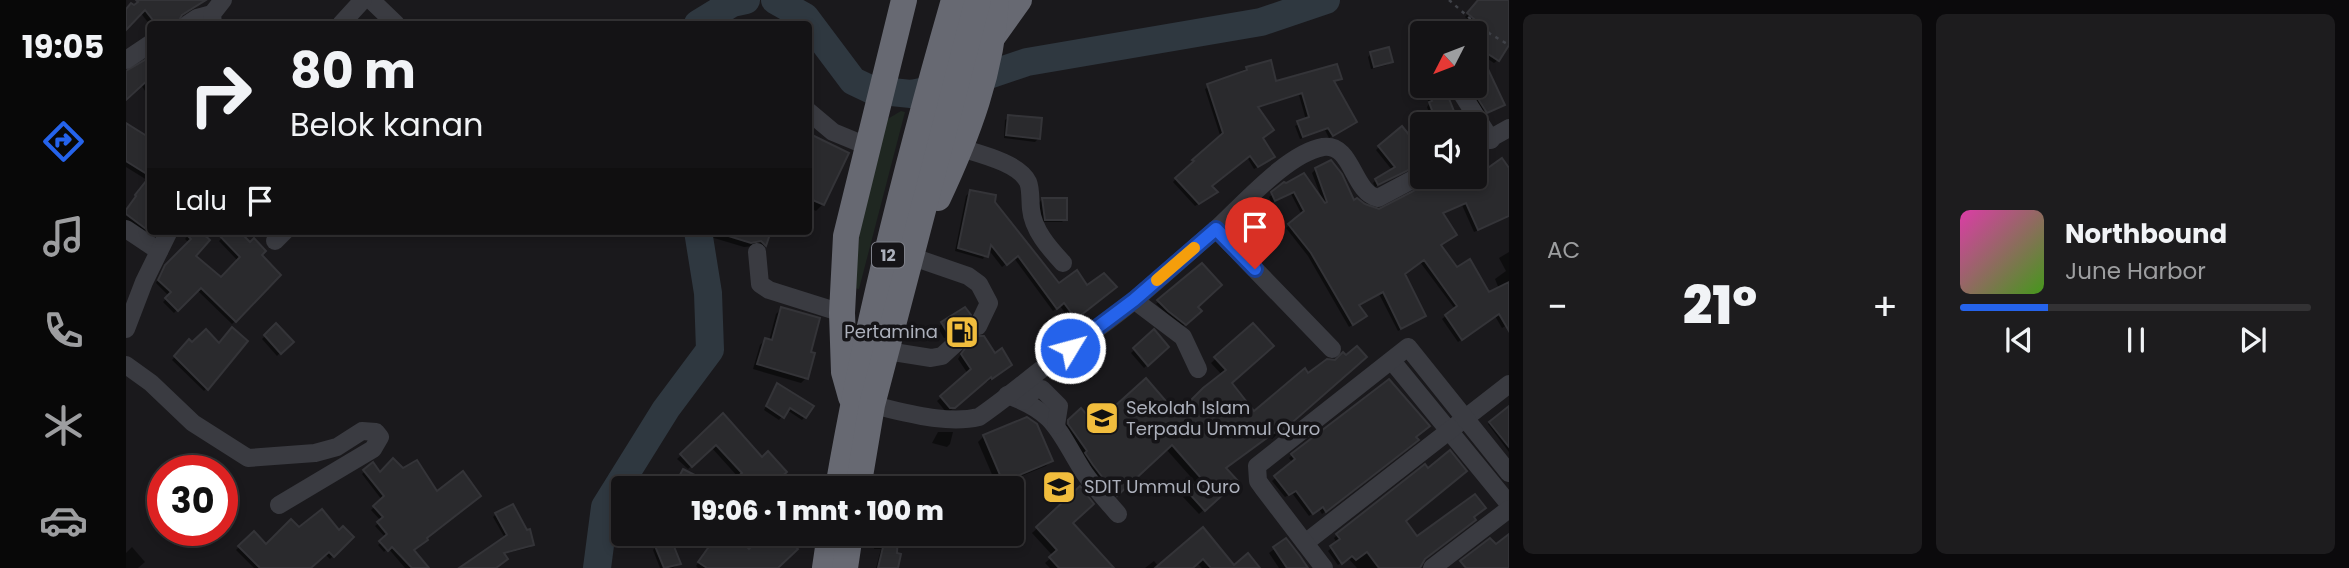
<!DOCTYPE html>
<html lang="id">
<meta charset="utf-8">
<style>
:root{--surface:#141315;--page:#1d1c1e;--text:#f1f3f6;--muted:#9d9ea0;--line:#333234;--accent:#2563eb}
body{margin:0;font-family:Poppins,sans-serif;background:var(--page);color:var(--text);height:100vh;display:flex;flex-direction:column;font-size:26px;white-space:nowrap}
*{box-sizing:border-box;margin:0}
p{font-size:23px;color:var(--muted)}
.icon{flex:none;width:38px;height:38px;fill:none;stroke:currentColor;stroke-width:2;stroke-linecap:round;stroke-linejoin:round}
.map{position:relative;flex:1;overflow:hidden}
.side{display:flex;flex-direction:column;gap:14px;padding:14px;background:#0b0a0c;width:840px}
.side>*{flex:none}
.top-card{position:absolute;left:21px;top:21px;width:665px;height:214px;border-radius:7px;box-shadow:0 4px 10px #0003,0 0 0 2px var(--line);background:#141315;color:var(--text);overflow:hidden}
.needle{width:46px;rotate:228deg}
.fabs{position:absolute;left:1284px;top:21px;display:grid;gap:14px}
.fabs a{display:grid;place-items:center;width:77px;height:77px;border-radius:7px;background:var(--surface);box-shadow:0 4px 10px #0003,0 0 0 2px var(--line);font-size:35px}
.speed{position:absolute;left:21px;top:455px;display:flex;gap:14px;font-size:35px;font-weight:700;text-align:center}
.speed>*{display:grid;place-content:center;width:91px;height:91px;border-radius:50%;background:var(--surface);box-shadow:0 4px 10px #0003,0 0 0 2px var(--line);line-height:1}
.speed .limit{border:10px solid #d22;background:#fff;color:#111}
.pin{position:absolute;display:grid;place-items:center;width:60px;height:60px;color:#fff;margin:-72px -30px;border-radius:50% 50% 50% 0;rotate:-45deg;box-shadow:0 0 7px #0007}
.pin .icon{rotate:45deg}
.me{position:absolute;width:77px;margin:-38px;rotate:53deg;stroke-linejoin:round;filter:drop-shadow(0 0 5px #0008)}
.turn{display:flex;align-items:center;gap:24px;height:147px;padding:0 28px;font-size:32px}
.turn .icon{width:91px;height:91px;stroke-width:2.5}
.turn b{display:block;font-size:49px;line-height:60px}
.then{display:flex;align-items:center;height:66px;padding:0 28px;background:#0003;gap:14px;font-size:26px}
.big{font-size:52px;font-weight:800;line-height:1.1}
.side .tile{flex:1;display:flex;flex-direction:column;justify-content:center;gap:10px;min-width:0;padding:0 24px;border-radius:10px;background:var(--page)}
.song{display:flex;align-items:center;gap:21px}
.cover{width:84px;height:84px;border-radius:10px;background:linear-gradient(135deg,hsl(320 70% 55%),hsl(100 70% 35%))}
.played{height:7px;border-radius:4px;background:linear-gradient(90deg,var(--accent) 25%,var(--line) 25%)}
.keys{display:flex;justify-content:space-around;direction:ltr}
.heat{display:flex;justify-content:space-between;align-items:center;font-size:38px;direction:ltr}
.side .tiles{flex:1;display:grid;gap:14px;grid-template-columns:repeat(2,1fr)}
.trip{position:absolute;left:485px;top:476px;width:413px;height:70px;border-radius:7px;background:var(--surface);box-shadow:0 4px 10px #0003,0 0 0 2px var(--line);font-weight:800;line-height:70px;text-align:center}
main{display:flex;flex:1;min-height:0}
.tabs{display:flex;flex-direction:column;width:126px;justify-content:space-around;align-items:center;background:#080808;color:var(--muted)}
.tabs .icon{width:49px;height:49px}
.tabs .current{color:var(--accent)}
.tabs b{font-size:32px;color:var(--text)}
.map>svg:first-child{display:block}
.green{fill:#1f2721}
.shadow{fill:#0007;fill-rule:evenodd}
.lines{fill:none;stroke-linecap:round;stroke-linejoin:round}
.river{stroke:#2f3840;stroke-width:28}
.building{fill:#2a2a2d;stroke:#343438;stroke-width:2}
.minor-tunnel{stroke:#37373c;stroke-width:18;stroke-dasharray:18 9;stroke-linecap:butt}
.path{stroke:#404248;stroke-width:2.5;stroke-dasharray:3.5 5;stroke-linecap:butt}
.minor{stroke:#3a3b41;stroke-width:18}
.highway{stroke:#676972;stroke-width:26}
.route-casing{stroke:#184099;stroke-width:18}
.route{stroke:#2563eb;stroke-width:12}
.slow{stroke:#f59e0b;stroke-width:12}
.labels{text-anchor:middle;stroke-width:7;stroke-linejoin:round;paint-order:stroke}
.shield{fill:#151417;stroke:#7f818a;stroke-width:2}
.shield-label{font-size:16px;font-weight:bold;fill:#acb0bb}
.poi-label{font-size:18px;fill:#acb0bb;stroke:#151417;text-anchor:start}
</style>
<main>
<nav class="tabs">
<b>19:05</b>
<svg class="icon current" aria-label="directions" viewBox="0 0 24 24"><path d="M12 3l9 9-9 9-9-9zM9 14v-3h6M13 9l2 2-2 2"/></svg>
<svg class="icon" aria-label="music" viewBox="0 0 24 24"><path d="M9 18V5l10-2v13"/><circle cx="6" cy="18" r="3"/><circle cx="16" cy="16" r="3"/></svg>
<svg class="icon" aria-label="phone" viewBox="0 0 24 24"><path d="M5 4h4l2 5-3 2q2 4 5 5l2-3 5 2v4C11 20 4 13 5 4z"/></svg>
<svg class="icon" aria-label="climate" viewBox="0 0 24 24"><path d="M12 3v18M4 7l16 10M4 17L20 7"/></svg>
<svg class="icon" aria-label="car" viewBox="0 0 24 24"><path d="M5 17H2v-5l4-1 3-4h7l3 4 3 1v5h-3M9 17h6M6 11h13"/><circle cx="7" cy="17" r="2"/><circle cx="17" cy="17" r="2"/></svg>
</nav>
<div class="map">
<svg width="1383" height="568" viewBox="0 0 1383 568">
<rect width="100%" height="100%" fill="#1a191c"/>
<polygon class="green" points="775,111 779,112 733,289 727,288 734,231 760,120"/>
<g class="shadow">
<polygon points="18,0 78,0 68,9 52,17 49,24 24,25 14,12 0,28 0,11"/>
<polygon points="1354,0 1383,0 1372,60 1368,63 1351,52 1361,36 1339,17"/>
<polygon points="1245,54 1265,62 1261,65 1245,69 1242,57"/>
<polygon points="24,59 24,98 15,85 0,78 3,72"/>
<polygon points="1121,68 1149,83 1214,78 1207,83 1229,122 1203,138 1199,130 1174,139 1169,126 1180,120 1173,95 1131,108 1135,138 1144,159 1128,169 1121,157 1084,186 1087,195 1069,206 1047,182 1067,161 1095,138 1079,89"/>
<polygon points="1361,70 1375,107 1358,114 1348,98 1355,93 1349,84 1349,77"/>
<polygon points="1297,86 1316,86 1330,123 1333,124 1312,124 1309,117 1305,118 1301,107 1303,104"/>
<polygon points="883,117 913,138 909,142 878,138 879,120"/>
<polygon points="0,125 24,140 26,231 22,235 0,220 0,211 21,180 0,167"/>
<polygon points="682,135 697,204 690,211 682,207"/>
<polygon points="1253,147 1290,159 1297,164 1297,167 1294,165 1249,187 1247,183 1250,180 1266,170 1250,150"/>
<polygon points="1383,166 1383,217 1348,232 1336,205 1316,214 1313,246 1330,270 1363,295 1373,289 1369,279 1380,271 1373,258 1383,252 1383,324 1376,328 1369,316 1332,342 1316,319 1329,309 1294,262 1278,274 1298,316 1295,319 1272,331 1253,294 1232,306 1235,319 1223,327 1182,256 1160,228 1176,215 1165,194 1145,203 1143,197 1158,184 1197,202 1186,173 1190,169 1227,202 1247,210 1258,210 1302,186 1305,177 1314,177 1314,179 1323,177 1328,186"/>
<polygon points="844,192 867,202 933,286 985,291 945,321 934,306 927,311 888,258 876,267 862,249 857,259 829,251 840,196"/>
<polygon points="916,199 939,219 936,222 916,222 913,203"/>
<polygon points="1132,226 1111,237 1108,230 1111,227"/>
<polygon points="66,231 71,231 68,256 95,279 112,261 93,241 103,231 111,231 133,255 126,305 106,324 71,290 48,313 37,302 43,296 30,283 36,270 63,243 59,239"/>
<polygon points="580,231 643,231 639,245 634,250 629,246 618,247 578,235"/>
<polygon points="1050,286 1073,311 1056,327 1030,304"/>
<polygon points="655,309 683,353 680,378 675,383 627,369 634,345 639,340 643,341 650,314"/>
<path d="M816 323 839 326 841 333 868 355 880 369 861 382 860 380 823 412H820L811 401 842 374 832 359 836 352 834 341 827 337 818 338 812 328ZM823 330 838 335V339Z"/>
<polygon points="1127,325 1104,383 1127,413 1182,375 1234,362 1146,439 1144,436 1099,468 1110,481 1073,514 1057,497 1071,484 1040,449 985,499 938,427 955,411 969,426 1051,416 1096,375 1085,363"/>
<polygon points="150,326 165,342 151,356 136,339"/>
<polygon points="1028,332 1041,347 1018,368 1005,353"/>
<polygon points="63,342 81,388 78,391 46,360"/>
<polygon points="1263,382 1288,438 1287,443 1196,514 1193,509 1183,516 1166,493 1159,497 1146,481 1167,463 1163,458 1166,455"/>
<polygon points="652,385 658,401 656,404 678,418 676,420 661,410 653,420 638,410"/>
<polygon points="1383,408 1383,452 1362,424"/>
<polygon points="597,416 636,459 659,472 641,488 600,488 613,478 585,447 562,469 551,459"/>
<polygon points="812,432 827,432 824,444 821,447 806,443"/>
<polygon points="858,436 925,461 920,466 871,486 852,442"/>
<polygon points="246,465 299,538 286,551 301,568 279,568 262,548 258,552 252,545 260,538 249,526 255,521 245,510 256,500 236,474"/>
<polygon points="774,474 773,488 759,488"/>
<polygon points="800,476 808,488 782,488"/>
<polygon points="954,489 945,523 985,568 924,568 919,563 927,556 906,533"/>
<polygon points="370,514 406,545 403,548 377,554 368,568 336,568 379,538 367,517"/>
<polygon points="1278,521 1297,559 1292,568 1231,568 1222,558 1212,565 1202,551 1211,543 1208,538 1211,535"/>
<polygon points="172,529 226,537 204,559 199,554 183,568 128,568 110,550 127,534 140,546"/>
<polygon points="1076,530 1108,568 1132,568 1076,568 1071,563 1065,568 1019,568 1028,561 1033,567"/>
<polygon points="577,534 602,534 623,551 642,534 670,534 650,568 572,568 570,566 586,544"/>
<polygon points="749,534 770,534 770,568 750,568 755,549 748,549"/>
<polygon points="1160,540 1179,568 1153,568 1143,553"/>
<polygon points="6,547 19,562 12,568 0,568 0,553"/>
<polygon points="530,547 553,564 547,568 534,568 527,550"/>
</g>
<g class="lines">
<g class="river">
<polyline points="649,0 679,17 727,81 746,90 785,94 836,84 901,62 1135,22 1200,0"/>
<polyline points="572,24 606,3 620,0"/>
<polyline points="471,568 479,507 540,409 584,350 582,293 572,231"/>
</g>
</g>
<g class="building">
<polygon points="10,0 80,0 56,15 51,24 30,24 19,10 0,30 0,9 5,3 8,5 12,2"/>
<polygon points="1352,0 1383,0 1383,45 1373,61 1353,48 1363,32 1341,13"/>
<polygon points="1263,47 1267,62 1248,67 1244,52"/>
<polygon points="24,57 24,78 0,100 0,71"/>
<polygon points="1145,60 1150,81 1211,64 1216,79 1208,81 1231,122 1207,136 1202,128 1177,137 1171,121 1183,117 1176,93 1132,107 1148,130 1137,138 1149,157 1132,167 1124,156 1086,186 1092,192 1073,204 1049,178 1068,161 1066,160 1097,133 1081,84 1121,70 1120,67"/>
<polygon points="1361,67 1379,105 1361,113 1349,94 1357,90 1349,75"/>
<polygon points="1300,86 1318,86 1333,124 1311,124 1303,102 1306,101"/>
<polygon points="882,115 916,118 914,139 880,135"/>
<polygon points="0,123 24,138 24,232 0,214 0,210 10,196 9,195 24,176 0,161"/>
<polygon points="1276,126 1297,152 1297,163 1252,185 1249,179 1269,167 1252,146"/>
<polygon points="682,133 723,153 698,205 682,198"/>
<polygon points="1376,158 1383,168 1383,216 1352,230 1340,203 1317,213 1331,235 1315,245 1331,267 1344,259 1363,292 1383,282 1383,331 1373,314 1336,340 1319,315 1331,306 1298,260 1279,274 1300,316 1275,329 1257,292 1233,305 1241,316 1227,325 1185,253 1162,224 1178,211 1168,192 1149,201 1145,192 1158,182 1160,183 1178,173 1199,203 1201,202 1189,168 1205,160 1216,174 1228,200 1231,198 1239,204 1253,209 1314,177 1325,177 1329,184 1349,177"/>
<polygon points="844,190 870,195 869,202 933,283 951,270 961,285 978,273 991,287 950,319 938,303 931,309 892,256 881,265 865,245 862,257 832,248"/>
<polygon points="916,198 941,198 941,220 919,220"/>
<polygon points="1127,212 1134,227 1114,235 1110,226"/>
<polygon points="57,231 74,231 84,240 70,256 95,277 114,257 89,231 113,231 124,242 128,238 140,251 136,255 155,275 110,322 75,288 52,311 39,298 45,292 32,280 39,265 65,239"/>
<polygon points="596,231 645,231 640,246 635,241 625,243 596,234"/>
<polygon points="1076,263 1096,285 1072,307 1076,311 1060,325 1042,311 1031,300"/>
<polygon points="655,307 694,318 685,352 689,353 682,379 631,364 639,338 646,340"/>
<polygon points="839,307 845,315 841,326 843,333 848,336 858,336 869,353 876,348 886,365 866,379 865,377 829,408 824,408 814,396 845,369 835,354 840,347 838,337 832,333 823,335 815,322"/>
<polygon points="150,323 168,342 155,354 138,335"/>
<polygon points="1127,323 1148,346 1106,383 1128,411 1179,368 1182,373 1201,359 1209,360 1217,352 1220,355 1231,346 1241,357 1152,435 1149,432 1100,468 1112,481 1079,511 1061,491 1075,478 1046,445 991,496 967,465 959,453 961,451 942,424 942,420 955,408 969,424 1020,378 1051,414 1077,388 1100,370 1088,357"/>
<polygon points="106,327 122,341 82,390 48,356 63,339 66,342 80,329 93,343"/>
<polygon points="1028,329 1043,347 1022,366 1007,348"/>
<polygon points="1263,379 1304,426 1290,437 1293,440 1200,512 1197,507 1187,514 1170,491 1163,495 1148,476 1169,459 1165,454"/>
<polygon points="651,383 688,406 680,418 664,408 658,418 640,406"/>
<polygon points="1383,406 1383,447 1363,422"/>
<polygon points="597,413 636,457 642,451 661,472 643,488 598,488 616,473 590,445 566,467 554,454"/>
<polygon points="901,417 911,424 927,461 877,482 857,435"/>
<polygon points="1324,450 1341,471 1280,521 1291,536 1349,494 1360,508 1348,517 1350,520 1299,559 1294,568 1253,568 1241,552 1230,560 1226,556 1216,564 1204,546 1214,539 1210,534 1299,464 1302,468"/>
<polygon points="267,458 277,468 291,460 311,491 337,471 355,496 301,538 302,540 288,550 303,568 286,568 266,547 262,551 253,541 261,534 251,522 257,517 247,506 258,496 237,470 247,462 254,472"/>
<polygon points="557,469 594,488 547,488"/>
<polygon points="954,486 968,504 947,523 988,568 933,568 923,557 931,550 910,527"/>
<polygon points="387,504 401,530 404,529 408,545 378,553 382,559 370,568 333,568 381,535 369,513"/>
<polygon points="196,509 213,530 217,526 228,537 208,557 203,552 185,568 134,568 112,546 128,531 140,544 165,519 173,527"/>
<polygon points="1077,527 1108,565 1122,553 1134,568 1085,568 1077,559 1067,568 1029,568"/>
<polygon points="592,534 610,534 623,549 639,534 672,534 665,543 672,549 652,568 581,568 572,562"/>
<polygon points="751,534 772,534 771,553 775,554 772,568 752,568 757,547 750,546"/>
<polygon points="1383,534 1383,568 1340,568 1334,561 1364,538 1370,544"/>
<polygon points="1160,538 1174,556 1182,568 1161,568 1147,547"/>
<polygon points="545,539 555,564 538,568 529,546"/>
</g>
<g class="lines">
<polyline class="minor-tunnel" points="829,344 852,326"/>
<polyline class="path" points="1323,0 1356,29 1383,45"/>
<g class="minor">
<polyline points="245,0 270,24"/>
<polyline points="62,24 71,18 86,14"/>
<polyline points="87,24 86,14 97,0"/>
<polyline points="215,24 237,0"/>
<polyline points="0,60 24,44"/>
<polyline points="1331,86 1365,140"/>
<polyline points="682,111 707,132 741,146"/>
<polyline points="1349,147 1383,128"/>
<path d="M835 148C854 154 893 163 902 182 905 189 904 200 905 209 907 230 923 248 937 263"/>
<polyline points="0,229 33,251"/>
<polyline points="1090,229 1206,349"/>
<polyline points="149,241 159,231"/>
<polyline points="631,252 634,284 643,290 716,313"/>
<polyline points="784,256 842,276 853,284 863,303 852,326"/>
<polyline points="1008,300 1057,337 1072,369"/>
<polyline points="0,329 18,282 43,231"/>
<polyline points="761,351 805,358 816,356 829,344"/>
<polyline points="1266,361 1383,504"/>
<polyline points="0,365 25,383 67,423 122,458 189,453 211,447 236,431 250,432 254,437 247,449 153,505"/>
<path d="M881 395C930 412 932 431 957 471 967 486 980 500 992 514"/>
<polyline points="898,401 908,390 916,389 933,406 930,425"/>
<path d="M746 405C779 412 820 425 853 417 878 400 901 380 925 362 954 341 984 321 1011 298 1037 276 1062 253 1088 231 1114 208 1161 153 1197 147 1227 143 1226 192 1252 198L1297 174"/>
<polyline points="1179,543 1383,384"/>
<polyline points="1198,568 1137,488 1132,481 1131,466 1282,347 1383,473"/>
<polyline points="1306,568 1383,509"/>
</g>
<g class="highway">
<polyline points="868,35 893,0"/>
<path d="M812 198C842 134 866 71 870 0"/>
<polyline points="725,397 718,372 716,313 720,236 778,0"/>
<path d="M712 488C740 324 782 160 828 0"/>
<polyline points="732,488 746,405 852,0"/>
<polyline points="699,568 704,534"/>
<polyline points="719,568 724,534"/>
</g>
</g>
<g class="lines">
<g class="route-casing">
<polyline id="route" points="944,348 1008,300 1090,229 1129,269"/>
</g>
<use href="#route" class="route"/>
<polyline class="slow" points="1031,280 1068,248"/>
</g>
<defs>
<g id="fuel-square" transform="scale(1.75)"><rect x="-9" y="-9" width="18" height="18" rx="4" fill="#f1bd3d" stroke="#151417"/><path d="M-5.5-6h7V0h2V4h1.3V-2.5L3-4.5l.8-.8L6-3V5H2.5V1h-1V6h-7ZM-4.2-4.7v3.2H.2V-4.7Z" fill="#111"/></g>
<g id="school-square" transform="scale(1.75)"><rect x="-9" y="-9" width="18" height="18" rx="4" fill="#f1bd3d" stroke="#151417"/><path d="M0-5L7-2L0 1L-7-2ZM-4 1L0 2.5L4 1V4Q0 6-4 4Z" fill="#111"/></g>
</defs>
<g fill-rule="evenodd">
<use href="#fuel-square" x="836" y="332"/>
<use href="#school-square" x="976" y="418"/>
<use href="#school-square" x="933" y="487"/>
</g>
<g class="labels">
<rect class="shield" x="746" y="242.5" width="32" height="25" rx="5"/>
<g class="shield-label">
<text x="762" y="261">12</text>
</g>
<g class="poi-label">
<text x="812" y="338" text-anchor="end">Pertamina</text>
<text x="1000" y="414">Sekolah Islam<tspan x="1000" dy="21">Terpadu Ummul Quro</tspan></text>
<text x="958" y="493">SDIT Ummul Quro</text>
</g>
</g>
</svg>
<div class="fabs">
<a><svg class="needle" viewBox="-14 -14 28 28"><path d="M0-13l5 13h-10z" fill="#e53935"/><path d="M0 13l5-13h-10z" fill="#9d9ea0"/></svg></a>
<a><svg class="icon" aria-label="sound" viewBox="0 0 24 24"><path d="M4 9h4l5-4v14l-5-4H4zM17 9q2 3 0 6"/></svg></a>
</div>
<div class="speed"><div class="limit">30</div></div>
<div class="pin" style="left:1129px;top:269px;background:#d93025"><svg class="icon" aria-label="arrive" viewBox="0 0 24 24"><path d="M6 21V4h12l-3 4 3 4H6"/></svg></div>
<svg class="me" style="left:944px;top:348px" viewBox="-20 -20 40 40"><circle r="17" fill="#2563eb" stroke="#fff" stroke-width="3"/><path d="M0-11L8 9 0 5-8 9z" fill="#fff"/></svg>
<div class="trip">19:06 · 1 mnt · 100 m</div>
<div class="top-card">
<div class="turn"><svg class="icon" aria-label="right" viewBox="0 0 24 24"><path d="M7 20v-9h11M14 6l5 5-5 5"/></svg><div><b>80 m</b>Belok kanan</div></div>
<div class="then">Lalu<svg class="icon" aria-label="arrive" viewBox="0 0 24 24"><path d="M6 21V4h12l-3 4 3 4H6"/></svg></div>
</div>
</div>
<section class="side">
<div class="tiles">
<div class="tile"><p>AC</p>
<div class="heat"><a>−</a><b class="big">21°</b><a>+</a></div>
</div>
<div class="tile">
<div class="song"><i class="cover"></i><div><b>Northbound</b><p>June Harbor</p></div></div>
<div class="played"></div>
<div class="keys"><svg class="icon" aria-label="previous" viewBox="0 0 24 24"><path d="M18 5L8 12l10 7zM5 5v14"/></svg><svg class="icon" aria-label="pause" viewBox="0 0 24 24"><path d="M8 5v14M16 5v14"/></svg><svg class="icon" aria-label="next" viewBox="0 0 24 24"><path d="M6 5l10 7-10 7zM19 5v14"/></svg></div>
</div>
</div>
</section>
</main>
